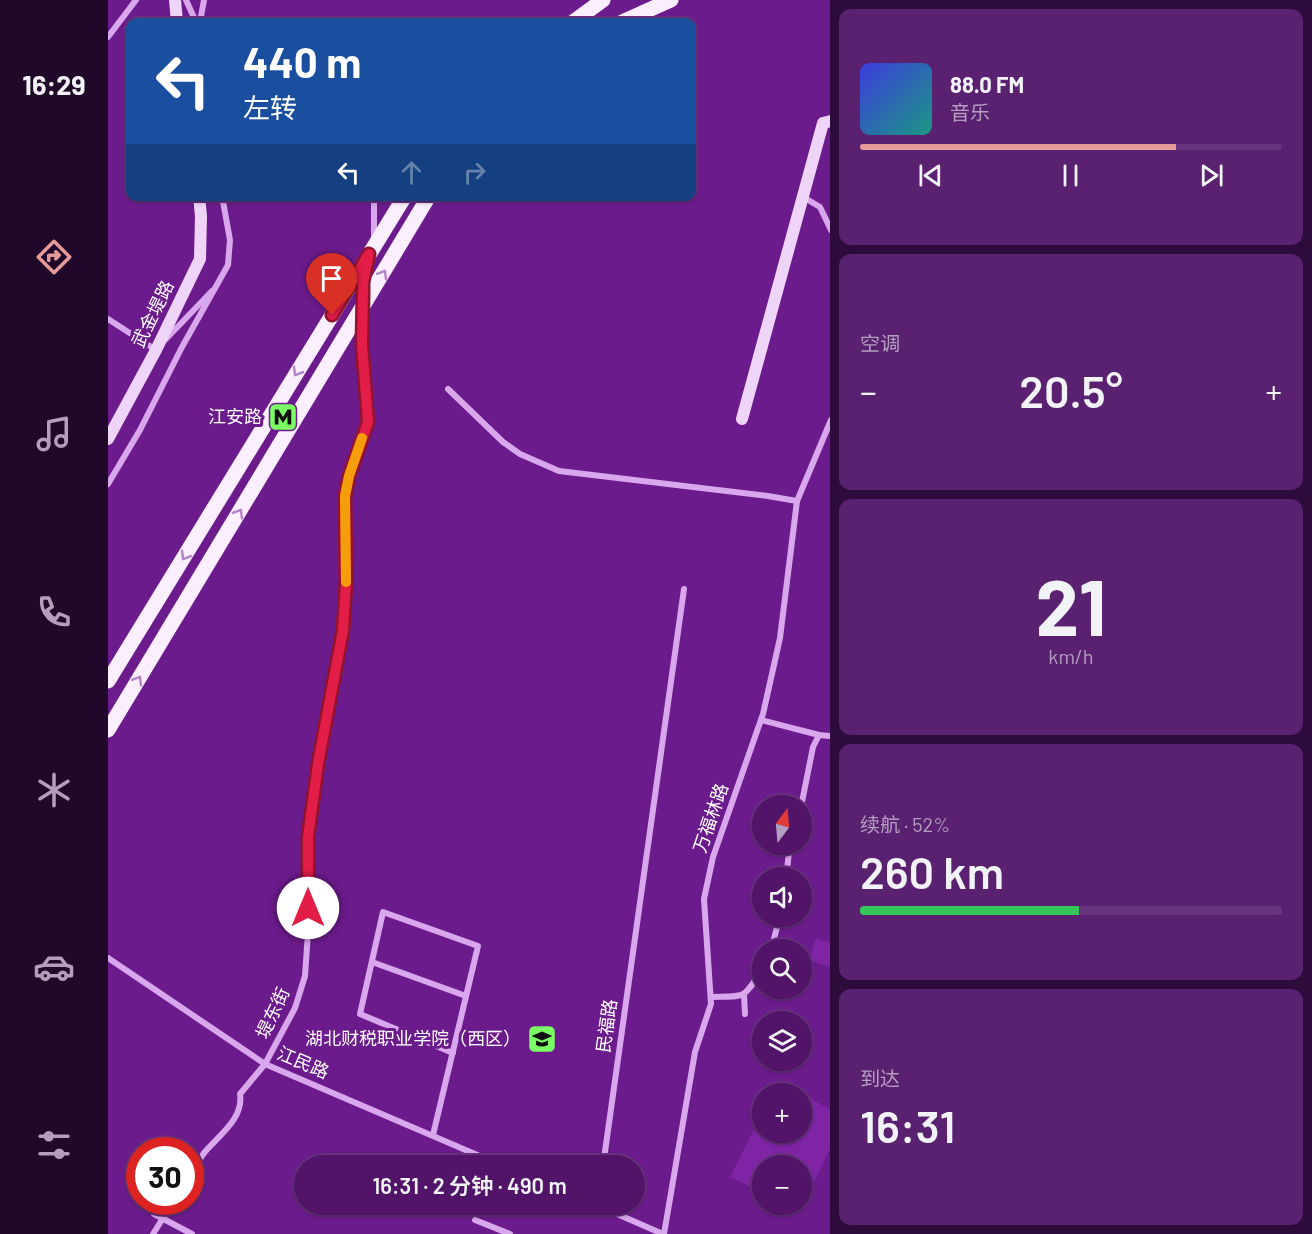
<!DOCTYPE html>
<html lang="zh">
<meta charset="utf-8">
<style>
:root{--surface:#511469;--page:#5b2171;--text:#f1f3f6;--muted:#b49ec0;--line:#67337d;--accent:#e69b98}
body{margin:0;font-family:Barlow,"Noto Sans SC",sans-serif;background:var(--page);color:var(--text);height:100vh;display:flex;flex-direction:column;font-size:22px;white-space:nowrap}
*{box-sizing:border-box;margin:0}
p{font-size:20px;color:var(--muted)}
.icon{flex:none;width:33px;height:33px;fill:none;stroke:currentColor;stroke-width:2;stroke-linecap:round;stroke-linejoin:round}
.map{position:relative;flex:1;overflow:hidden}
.details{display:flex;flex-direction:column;gap:9px;padding:9px;background:#2d0b3a;width:482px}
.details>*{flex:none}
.banner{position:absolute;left:18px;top:18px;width:570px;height:183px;border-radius:12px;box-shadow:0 2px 4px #0004,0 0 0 2px var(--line);background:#1a4fa0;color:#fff;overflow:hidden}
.needle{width:39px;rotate:16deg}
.tools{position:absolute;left:644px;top:795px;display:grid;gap:12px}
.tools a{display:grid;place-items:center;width:60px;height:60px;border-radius:50%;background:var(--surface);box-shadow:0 2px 4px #0004,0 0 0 2px var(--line);font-size:30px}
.speed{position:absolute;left:18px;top:1137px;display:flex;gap:12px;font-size:30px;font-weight:700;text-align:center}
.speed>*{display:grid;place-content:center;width:78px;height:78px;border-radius:50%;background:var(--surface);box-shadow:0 2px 4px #0004,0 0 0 2px var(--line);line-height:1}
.speed .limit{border:9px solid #d22;background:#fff;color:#111}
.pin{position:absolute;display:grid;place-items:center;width:51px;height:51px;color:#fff;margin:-62px -26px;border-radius:50% 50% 50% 0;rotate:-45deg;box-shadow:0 0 6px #0007}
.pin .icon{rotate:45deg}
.me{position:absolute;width:66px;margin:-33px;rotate:0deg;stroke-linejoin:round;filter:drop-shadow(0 0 4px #0008)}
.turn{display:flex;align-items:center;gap:21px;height:126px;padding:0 18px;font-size:27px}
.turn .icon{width:78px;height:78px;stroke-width:2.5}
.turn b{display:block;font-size:42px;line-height:51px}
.lanes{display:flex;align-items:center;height:57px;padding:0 18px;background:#0003;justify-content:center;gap:30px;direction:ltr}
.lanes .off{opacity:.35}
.big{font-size:45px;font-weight:600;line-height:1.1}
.details .widget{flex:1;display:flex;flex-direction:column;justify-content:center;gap:9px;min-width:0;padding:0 21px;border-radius:12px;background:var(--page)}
.details .dial{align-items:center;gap:0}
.dial b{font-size:78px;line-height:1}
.song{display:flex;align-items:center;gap:18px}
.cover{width:72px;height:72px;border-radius:9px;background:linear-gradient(135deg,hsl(240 70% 55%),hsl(170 70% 35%))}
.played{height:6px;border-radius:3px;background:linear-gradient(90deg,var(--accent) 75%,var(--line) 75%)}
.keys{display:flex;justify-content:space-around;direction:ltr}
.heat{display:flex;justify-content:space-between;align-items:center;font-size:33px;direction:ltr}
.charge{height:9px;border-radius:4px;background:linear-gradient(90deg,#34c759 52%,var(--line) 0)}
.trip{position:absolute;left:186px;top:1155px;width:351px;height:60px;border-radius:30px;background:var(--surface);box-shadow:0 2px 4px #0004,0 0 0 2px var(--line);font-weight:600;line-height:60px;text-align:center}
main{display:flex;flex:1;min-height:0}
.tabs{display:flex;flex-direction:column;width:108px;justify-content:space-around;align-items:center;background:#20082a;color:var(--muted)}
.tabs .icon{width:42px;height:42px}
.tabs .active{color:var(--accent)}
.tabs b{font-size:27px;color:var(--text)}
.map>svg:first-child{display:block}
.green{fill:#7f24a5}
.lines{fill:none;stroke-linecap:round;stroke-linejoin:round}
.street{stroke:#d8a7ed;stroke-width:6}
.secondary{stroke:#efd4f9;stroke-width:12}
.primary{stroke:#fbeeff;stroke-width:15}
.oneway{stroke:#b484c6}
.route-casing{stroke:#92132f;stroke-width:15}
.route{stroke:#e11d48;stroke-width:10}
.slow{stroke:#f59e0b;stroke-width:10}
.labels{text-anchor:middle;stroke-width:6;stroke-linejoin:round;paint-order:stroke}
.street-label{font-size:18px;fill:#fff;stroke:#6c1b8c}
.poi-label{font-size:18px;fill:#fff;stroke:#6c1b8c;text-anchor:end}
</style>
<main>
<nav class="tabs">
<b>16:29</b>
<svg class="icon active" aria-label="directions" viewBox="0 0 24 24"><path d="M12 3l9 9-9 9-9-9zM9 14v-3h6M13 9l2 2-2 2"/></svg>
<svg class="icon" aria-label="music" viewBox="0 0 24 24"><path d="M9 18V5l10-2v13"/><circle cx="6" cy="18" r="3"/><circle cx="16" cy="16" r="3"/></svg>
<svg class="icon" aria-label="phone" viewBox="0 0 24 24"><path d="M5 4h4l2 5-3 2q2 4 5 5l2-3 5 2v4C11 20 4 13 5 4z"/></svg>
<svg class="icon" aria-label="climate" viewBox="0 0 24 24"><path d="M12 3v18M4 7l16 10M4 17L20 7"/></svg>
<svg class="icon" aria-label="car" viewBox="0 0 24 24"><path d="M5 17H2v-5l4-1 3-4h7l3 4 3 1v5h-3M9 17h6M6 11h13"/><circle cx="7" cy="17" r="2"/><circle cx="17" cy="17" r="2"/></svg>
<svg class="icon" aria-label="filters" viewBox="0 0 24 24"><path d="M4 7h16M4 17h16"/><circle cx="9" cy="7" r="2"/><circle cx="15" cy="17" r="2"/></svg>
</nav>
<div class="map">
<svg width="723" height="1234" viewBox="0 0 723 1234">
<rect width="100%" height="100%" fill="#6c1b8c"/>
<g class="green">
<polygon points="708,938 722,943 722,967 701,960"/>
<polygon points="693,1094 722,1109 722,1149 692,1211 679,1205 693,1204 693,1166 654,1166 654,1192 622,1177 654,1113 654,1132 693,1132"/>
</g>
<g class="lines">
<g class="street">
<polyline points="78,0 88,22"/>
<polyline points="92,22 96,0"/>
<polyline points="0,37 28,0"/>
<polyline points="266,196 266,236"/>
<polyline points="695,197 712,207 723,230"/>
<polyline points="255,298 257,272"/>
<polyline points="0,319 48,350"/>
<polyline points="57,340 104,291"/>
<polyline points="340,389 395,442 412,454 451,471 660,496 689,501"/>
<polyline points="0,484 32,430 74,347 120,265 122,240 114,196"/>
<polyline points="653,720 711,735 723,736"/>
<polyline points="693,807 705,747 711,735"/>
<polyline points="678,878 682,844"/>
<polyline points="663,950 672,916"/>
<polyline points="0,958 157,1064 395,1166"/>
<polyline points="264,962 358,996"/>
<polyline points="636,995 637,1014"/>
<path d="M603 997C639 996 634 1000 654 970"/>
<path d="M325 1135C340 1072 355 1009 370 946L275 912 252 1014 345 1053"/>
<polyline points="495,1166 576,589"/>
<path d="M82 1174C87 1167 91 1160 96 1153 110 1136 136 1119 132 1094L157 1064 187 1008 197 976 200 932V837L210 764 235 630 238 583 237 496 241 476 260 422 254 345 255 314"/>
<polyline points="486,1204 555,1234"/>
<polyline points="46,1214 84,1234"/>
<polyline points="367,1220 402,1234"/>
<polyline points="45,1234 65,1202"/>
<polyline points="556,1234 587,1052 603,1004 596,899 605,857 655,714 672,638 689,501 723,420"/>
</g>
<g class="secondary">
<polyline points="67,0 69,22"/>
<polyline points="634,419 715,123 723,121"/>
<polyline points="0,439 48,350 92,259 93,216 91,196"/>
</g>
<g class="primary">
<polyline points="465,22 495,0"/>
<polyline points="514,22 563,0"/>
<polyline points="0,681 297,196"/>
<polyline points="0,730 321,196"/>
</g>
</g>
<defs><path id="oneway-chevron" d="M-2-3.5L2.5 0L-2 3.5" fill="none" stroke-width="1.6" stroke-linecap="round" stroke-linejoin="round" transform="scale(1.5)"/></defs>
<g class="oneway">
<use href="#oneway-chevron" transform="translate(275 274) rotate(-59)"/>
<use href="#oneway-chevron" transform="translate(189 372) rotate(121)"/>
<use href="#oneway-chevron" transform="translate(131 513) rotate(-59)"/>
<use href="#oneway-chevron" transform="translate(77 556) rotate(121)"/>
<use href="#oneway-chevron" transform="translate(30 680) rotate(-59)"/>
</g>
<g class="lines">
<g class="route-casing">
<polyline id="route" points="200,908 200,837 210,764 235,630 238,583 237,496 241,476 260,422 254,345 255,294 255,282 261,254 224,315"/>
</g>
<use href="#route" class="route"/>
<polyline class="slow" points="238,582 237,496 241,476 254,438"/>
</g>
<defs>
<g id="metro-square" transform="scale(1.5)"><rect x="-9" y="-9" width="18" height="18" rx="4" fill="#7afe64" stroke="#6c1b8c"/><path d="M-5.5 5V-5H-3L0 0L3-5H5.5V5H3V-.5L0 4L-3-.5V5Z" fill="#111"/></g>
<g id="university-square" transform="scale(1.5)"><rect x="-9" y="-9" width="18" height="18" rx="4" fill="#7afe64" stroke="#6c1b8c"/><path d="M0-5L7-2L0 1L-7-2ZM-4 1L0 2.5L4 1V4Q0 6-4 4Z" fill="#111"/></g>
</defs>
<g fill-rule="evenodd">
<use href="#metro-square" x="175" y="417"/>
<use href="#university-square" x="434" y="1039"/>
</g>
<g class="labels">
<g class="street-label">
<text transform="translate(45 314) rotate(-64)" y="6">武金堤路</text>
<text transform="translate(603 818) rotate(-71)" y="6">万福林路</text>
<text transform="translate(165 1013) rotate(-65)" y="6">堤东街</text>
<text transform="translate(499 1026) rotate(-82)" y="6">民福路</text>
<text transform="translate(195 1063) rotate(23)" y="6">江民路</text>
</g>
<g class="poi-label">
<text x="154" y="423">江安路</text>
<text x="413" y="1045">湖北财税职业学院（西区）</text>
</g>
</g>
</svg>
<div class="tools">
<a><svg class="needle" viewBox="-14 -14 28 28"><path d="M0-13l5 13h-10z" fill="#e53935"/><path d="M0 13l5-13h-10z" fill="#b49ec0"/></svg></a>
<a><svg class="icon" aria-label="sound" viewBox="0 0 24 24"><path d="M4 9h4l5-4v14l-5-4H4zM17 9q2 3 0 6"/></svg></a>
<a><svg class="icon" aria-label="search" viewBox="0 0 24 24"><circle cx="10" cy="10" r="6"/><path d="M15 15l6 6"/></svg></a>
<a><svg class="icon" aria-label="layers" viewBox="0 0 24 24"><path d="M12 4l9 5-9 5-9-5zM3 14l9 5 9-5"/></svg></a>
<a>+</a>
<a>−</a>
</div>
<div class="speed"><div class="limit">30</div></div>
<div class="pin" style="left:224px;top:315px;background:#d93025"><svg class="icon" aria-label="arrive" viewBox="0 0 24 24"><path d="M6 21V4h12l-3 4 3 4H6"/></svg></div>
<svg class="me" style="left:200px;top:908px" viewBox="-20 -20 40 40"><circle r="19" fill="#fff"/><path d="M0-13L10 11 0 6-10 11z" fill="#e11d48"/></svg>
<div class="trip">16:31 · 2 分钟 · 490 m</div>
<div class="banner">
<div class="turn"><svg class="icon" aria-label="left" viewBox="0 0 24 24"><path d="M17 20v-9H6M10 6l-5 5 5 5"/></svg><div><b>440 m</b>左转</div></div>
<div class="lanes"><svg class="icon" aria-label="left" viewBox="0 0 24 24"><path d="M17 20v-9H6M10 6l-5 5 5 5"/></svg><svg class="icon off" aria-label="ahead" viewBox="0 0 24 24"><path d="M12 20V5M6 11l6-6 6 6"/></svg><svg class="icon off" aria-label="right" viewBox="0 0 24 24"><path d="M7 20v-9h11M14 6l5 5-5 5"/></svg></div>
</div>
</div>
<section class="details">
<div class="widget">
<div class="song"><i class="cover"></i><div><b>88.0 FM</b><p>音乐</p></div></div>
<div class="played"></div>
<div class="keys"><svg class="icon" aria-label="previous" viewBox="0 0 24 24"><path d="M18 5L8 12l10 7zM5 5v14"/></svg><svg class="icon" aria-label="pause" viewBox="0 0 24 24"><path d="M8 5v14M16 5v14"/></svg><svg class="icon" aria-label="next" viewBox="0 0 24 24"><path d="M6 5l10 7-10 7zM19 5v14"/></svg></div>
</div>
<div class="widget"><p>空调</p>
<div class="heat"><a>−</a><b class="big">20.5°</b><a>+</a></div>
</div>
<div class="widget dial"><b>21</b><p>km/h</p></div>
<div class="widget"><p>续航 · 52%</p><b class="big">260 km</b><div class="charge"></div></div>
<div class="widget"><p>到达</p><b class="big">16:31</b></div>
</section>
</main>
